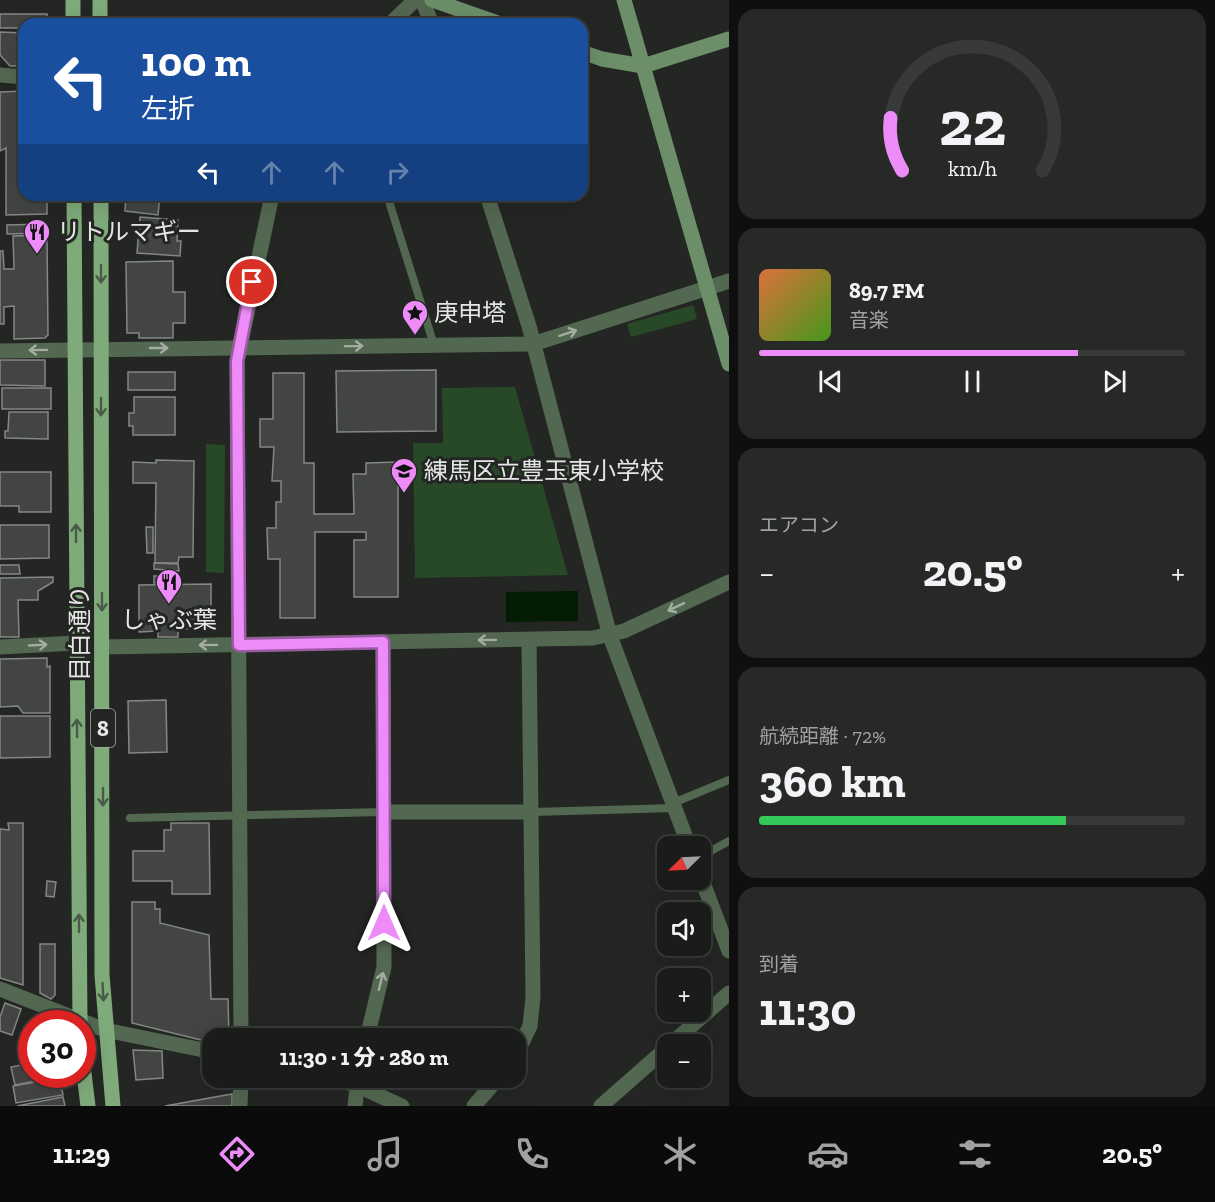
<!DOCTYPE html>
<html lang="ja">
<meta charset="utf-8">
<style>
:root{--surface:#1a1c1a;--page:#272927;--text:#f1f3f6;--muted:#9fa1a2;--line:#383a39;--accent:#ed8cf9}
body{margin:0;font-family:"Zilla Slab","Noto Sans JP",serif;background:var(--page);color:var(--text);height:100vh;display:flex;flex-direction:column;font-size:22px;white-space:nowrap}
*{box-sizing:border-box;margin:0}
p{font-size:20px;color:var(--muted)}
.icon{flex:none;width:33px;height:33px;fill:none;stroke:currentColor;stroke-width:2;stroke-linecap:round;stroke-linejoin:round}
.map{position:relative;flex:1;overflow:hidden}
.panel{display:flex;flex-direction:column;gap:9px;padding:9px;background:#0e0f0e;width:486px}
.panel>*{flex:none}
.guide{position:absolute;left:18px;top:18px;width:570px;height:183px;border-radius:18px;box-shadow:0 6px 24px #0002,0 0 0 2px var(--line);background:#1a4fa0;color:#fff;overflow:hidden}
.needle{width:39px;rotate:246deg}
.controls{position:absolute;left:657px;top:836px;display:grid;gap:12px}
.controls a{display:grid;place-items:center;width:54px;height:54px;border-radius:12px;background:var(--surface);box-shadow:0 6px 24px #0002,0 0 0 2px var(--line);font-size:30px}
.speed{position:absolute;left:18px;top:1010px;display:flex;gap:12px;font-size:30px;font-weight:700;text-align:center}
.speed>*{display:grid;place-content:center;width:78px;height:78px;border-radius:50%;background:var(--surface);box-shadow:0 6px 24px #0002,0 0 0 2px var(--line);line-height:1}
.speed .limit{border:9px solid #d22;background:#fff;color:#111}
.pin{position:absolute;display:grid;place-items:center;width:51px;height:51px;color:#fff;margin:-26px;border:3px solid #fff;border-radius:50%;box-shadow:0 2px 6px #0007}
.me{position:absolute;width:66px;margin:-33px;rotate:0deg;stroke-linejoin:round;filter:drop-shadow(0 0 4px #0008)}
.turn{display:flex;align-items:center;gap:21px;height:126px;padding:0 24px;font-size:27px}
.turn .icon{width:78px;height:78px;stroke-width:2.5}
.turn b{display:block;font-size:42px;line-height:51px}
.lanes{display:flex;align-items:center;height:57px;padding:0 24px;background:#0003;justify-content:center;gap:30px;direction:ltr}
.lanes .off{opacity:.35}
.big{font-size:45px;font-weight:800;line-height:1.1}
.panel .tile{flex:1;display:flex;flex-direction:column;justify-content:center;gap:9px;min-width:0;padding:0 21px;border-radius:18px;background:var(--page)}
.panel .dial{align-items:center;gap:0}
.dial svg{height:156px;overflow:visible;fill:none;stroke:var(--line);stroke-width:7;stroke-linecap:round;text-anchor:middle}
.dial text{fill:var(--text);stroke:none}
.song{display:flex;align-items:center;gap:18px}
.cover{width:72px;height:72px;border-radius:9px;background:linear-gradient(135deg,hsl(20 70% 55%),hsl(100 70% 35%))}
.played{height:6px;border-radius:3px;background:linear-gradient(90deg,var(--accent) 75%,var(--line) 75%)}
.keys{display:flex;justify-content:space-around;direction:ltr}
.heat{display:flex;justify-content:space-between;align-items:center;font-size:33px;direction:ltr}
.charge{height:9px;border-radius:4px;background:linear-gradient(90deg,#34c759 72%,var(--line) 0)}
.trip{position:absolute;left:202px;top:1028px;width:324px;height:60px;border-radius:18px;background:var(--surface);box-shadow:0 6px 24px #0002,0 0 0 2px var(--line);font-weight:800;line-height:60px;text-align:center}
.tabs{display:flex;height:96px;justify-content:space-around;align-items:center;background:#0a0b0a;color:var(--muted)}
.tabs .icon{width:42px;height:42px}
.tabs .on{color:var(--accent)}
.tabs b{font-size:27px;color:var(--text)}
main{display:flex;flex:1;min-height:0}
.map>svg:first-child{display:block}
.green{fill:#284927}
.water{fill:#031c03}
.building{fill:#424542;stroke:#848784;stroke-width:1.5}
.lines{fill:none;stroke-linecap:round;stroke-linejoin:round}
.lane{stroke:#536851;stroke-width:8}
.street{stroke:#536851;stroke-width:15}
.secondary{stroke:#6c8e69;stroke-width:15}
.primary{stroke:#7fab7b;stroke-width:15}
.oneway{stroke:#485b46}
.oneway2{stroke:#a3ada2}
.route-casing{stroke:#9a5ba2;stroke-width:15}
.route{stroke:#ed8cf9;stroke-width:10}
.labels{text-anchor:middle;stroke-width:6;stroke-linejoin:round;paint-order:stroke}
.shield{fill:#232623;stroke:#aaacaa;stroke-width:1.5}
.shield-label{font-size:22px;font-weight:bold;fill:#e4e6e4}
.poi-label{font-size:24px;fill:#e4e6e4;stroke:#232623;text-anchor:start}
.street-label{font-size:24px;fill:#e4e6e4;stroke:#232623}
</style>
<main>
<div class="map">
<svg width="729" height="1106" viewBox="0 0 729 1106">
<rect width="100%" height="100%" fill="#232623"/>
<g class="green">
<polygon points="693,305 697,319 631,337 627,324"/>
<polygon points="515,387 568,575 415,578 413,443 443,443 442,388"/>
<polygon points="206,444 225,445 224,573 206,572"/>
</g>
<polygon class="water" points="578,591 578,621 506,622 506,592"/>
<g class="building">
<polygon points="0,14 47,14 47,24 24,24 24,28 0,28"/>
<polygon points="0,32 24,33 24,66 10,66 0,55"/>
<polygon points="24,91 24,195 47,195 47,214 6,215 6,148 0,151 0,92"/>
<polygon points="126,195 160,195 158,215 125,211"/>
<polygon points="140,217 178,220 177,241 181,241 180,256 137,253"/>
<polygon points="45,224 45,233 7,234 7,225"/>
<polygon points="44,235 47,238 48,335 45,338 14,339 14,306 4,307 4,324 0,324 0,251 3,251 4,269 14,269 13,236"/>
<polygon points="173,261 173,292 185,292 185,323 173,323 173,338 139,338 139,333 127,333 126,262"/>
<polygon points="0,360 45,360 45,386 0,385"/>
<polygon points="436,370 436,431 337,432 336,371"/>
<rect x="128" y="372" width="47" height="18"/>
<polygon points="273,373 304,373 304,463 314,463 314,514 354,514 353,474 366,474 366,463 398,462 398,597 354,597 354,540 366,540 366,532 315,532 315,618 280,618 280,559 268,559 267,528 276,528 276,502 281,502 281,481 272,481 274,447 260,447 260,419 273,419"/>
<rect x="2" y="388" width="49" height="21"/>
<polygon points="134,397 175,397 175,435 133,435 133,426 129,426 129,413 134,413"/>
<polygon points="9,412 48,412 48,439 5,438 5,431 8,431"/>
<polygon points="156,460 194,461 193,557 179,557 178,563 155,563 156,483 133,483 133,462 156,463"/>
<polygon points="0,472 51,472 51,512 19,512 19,506 0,506"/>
<polygon points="0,525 49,525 49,558 0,559"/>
<polygon points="146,527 153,527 153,553 147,553"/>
<polygon points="154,563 178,564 179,571 154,569"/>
<polygon points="0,565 19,565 20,574 0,574"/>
<polygon points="154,576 179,576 179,582 154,583"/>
<polygon points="53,577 53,582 38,591 38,600 18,600 19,637 0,637 0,578"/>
<polygon points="211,584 211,617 214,617 211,629 178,629 178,637 158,637 158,631 139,632 139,585"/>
<polygon points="47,658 47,667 50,666 50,713 23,713 18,706 0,707 0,659"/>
<polygon points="166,700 167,752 129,753 128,701"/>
<polygon points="0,716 50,716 50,757 0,758"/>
<polygon points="8,823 23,823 23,985 0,978 0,829 9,830"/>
<polygon points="171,823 209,823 210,894 172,894 172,881 133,881 133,851 164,851 164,830 171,830"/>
<polygon points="47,881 56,882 54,897 46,896"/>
<polygon points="132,902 155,902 155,909 160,909 160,923 209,935 211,999 228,999 229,1038 213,1038 213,1043 132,1023"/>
<polygon points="40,944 55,944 55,995 51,999 40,993"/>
<polygon points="5,1003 21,1009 12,1035 0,1031 0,1017"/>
<polygon points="32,1042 32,1060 20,1061 18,1044"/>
<polygon points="133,1050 162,1051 163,1078 136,1080"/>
<polygon points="32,1063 32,1074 60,1074 61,1076 15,1085 11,1067"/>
<polygon points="60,1078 63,1095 16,1103 13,1086"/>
<polygon points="232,1094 232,1106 165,1106"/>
<polygon points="63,1097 65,1106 17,1106"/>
</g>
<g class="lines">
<g class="lane">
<polyline points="387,195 434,345"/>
<polyline points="673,803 729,780"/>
<polyline points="532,812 675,808"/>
<polyline points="130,818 384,812"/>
<polyline points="700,857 729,841"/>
</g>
<g class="street">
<polyline points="422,0 432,24"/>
<polyline points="390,24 415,0"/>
<polyline points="0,75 24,77"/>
<polyline points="487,195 529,326 610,636 689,846"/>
<polyline points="0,351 533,344 729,281"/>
<polyline points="0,647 76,643"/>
<polyline points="103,647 593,638 624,631 729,582"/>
<polyline points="384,812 532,812"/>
<polyline points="700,875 729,951"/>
<polyline points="0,989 105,1030 213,1052"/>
<polyline points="241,1038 237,361 272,195"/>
<polyline points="367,1038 384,967 383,642"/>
<polyline points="671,1044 729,993"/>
<polyline points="516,1055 530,1026 533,997 529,640"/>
<polyline points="324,1077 356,1085 402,1106"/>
<polyline points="240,1106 241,1077"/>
<polyline points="355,1106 358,1077"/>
<polyline points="474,1106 499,1077"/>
<polyline points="601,1106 668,1047"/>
</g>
<g class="secondary">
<polyline points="432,0 501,24"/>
<polyline points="624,0 729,364"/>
<polyline points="582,52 602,59 643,66 729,39"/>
</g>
<g class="primary">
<polyline points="100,0 100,24"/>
<polyline points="73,24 73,0"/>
<polyline points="74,195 80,1023"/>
<polyline points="101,195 102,975 113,1106"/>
<polyline points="82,1057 88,1106"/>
</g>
</g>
<defs><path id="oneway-shaft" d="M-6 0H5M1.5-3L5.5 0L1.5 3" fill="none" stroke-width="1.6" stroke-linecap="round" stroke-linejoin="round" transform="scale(1.5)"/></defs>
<g class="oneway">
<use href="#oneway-shaft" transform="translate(101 274) rotate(90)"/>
<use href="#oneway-shaft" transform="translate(101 407) rotate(90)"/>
<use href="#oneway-shaft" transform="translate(76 533) rotate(-90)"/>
<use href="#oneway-shaft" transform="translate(102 602) rotate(90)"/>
<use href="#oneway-shaft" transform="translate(77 728) rotate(-91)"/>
<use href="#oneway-shaft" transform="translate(103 797) rotate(90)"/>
<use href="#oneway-shaft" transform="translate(79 923) rotate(-90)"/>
<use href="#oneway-shaft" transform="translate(103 992) rotate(87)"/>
</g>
<g class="oneway2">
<use href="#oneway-shaft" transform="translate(568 333) rotate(-18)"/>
<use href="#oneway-shaft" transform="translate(354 346) rotate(-1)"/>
<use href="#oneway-shaft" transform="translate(159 348)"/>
<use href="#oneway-shaft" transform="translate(38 350) rotate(179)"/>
<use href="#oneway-shaft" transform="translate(676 607) rotate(155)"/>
<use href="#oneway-shaft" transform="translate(487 640) rotate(179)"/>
<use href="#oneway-shaft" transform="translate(38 645) rotate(-3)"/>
<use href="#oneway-shaft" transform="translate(208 645) rotate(179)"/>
<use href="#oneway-shaft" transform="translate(381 981) rotate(-76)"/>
</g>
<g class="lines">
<g class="route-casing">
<polyline id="route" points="252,282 237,361 239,645 383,642 384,923"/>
</g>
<use href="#route" class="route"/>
</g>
<defs>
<g id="restaurant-pin" transform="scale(1.35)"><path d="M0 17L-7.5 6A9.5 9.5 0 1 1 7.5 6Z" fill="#ed8cf9" stroke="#232623"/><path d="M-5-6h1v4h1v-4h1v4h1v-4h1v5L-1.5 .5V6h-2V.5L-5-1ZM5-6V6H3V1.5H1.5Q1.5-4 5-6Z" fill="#111"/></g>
<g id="sight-pin" transform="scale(1.35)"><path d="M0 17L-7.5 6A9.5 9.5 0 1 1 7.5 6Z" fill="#ed8cf9" stroke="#232623"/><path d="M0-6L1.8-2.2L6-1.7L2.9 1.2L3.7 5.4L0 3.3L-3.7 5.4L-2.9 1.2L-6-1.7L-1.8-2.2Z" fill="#111"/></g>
<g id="school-pin" transform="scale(1.35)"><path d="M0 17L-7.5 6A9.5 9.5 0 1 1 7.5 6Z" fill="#ed8cf9" stroke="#232623"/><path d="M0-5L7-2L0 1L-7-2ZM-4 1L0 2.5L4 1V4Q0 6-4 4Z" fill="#111"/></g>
</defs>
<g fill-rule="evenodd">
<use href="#restaurant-pin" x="37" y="232"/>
<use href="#sight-pin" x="415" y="313"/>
<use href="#school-pin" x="404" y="471"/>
<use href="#restaurant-pin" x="169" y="582"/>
</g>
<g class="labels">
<rect class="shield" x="91" y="709" width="24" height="38" rx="4.5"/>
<g class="shield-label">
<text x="103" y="736">8</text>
</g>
<g class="poi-label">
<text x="57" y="240">リトルマギー</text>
<text x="434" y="321">庚申塔</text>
<text x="424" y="479">練馬区立豊玉東小学校</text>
<text x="169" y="628" text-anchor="middle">しゃぶ葉</text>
</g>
<g class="street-label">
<text transform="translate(80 633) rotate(-90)" y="8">目白通り</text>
</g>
</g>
</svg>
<div class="controls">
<a><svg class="needle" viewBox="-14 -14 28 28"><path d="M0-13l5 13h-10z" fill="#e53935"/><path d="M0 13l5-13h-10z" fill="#9fa1a2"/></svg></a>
<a><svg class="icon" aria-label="sound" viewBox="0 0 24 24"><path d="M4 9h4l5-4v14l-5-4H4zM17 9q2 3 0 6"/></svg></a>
<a>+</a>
<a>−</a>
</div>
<div class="speed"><div class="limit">30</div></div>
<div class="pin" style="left:252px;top:282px;background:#d93025"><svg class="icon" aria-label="arrive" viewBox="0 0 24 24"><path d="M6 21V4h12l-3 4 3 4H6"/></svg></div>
<svg class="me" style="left:384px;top:923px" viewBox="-20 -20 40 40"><path d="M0-17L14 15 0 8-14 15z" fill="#ed8cf9" stroke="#fff" stroke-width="4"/></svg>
<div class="trip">11:30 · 1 分 · 280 m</div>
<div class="guide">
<div class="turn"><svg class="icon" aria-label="left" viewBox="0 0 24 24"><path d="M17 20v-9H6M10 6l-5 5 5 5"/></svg><div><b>100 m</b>左折</div></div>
<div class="lanes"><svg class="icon" aria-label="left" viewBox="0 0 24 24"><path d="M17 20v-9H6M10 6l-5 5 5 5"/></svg><svg class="icon off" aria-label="ahead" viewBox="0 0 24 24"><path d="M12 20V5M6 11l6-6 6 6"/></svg><svg class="icon off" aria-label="ahead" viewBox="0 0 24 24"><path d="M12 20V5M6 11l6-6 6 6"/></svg><svg class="icon off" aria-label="right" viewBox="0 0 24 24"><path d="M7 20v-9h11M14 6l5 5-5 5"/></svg></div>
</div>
</div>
<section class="panel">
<div class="tile dial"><svg viewBox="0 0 100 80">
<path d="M14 69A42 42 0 1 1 86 69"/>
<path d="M14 69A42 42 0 0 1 8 42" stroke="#ed8cf9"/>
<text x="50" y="56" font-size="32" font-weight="700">22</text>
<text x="50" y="72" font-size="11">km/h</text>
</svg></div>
<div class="tile">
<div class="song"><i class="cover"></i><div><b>89.7 FM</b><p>音楽</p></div></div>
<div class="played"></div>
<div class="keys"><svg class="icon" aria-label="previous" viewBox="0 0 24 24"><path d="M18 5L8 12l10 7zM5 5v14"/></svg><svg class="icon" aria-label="pause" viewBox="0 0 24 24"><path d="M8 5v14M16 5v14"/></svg><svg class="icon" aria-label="next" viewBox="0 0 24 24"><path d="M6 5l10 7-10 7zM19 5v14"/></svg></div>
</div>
<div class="tile"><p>エアコン</p>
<div class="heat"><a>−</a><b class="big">20.5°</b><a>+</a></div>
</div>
<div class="tile"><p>航続距離 · 72%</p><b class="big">360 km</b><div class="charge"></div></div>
<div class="tile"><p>到着</p><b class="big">11:30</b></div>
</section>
</main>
<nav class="tabs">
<b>11:29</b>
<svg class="icon on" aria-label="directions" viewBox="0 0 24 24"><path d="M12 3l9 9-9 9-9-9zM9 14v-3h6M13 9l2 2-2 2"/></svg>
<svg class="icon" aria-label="music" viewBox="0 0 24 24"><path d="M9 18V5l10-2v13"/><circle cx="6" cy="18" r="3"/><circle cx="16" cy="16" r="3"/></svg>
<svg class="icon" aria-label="phone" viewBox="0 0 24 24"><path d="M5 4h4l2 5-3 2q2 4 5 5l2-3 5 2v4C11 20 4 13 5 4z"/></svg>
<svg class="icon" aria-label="climate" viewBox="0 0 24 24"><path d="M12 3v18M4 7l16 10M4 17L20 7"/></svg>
<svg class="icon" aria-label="car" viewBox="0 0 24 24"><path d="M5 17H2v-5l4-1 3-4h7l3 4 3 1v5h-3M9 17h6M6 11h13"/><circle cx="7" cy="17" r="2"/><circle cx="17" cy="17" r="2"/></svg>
<svg class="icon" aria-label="filters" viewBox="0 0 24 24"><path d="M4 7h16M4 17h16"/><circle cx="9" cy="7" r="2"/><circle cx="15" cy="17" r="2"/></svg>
<b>20.5°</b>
</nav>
